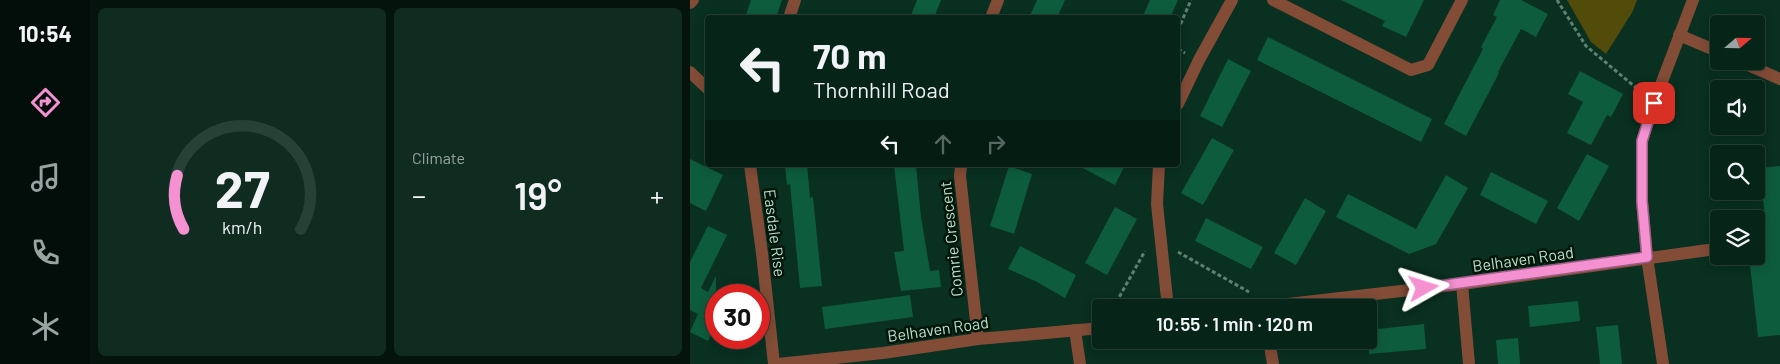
<!DOCTYPE html>
<meta charset="utf-8">
<style>
:root{--surface:#072418;--page:#102c21;--text:#f1f3f6;--muted:#98a4a2;--line:#284137;--accent:#f591d1}
body{margin:0;font-family:Barlow,sans-serif;background:var(--page);color:var(--text);height:100vh;display:flex;flex-direction:column;font-size:19px;white-space:nowrap}
*{box-sizing:border-box;margin:0}
p{font-size:16px;color:var(--muted)}
.icon{flex:none;width:28px;height:28px;fill:none;stroke:currentColor;stroke-width:2;stroke-linecap:round;stroke-linejoin:round}
.map{position:relative;flex:1;overflow:hidden}
.side{display:flex;flex-direction:column;gap:8px;padding:8px;background:#04140d;width:600px}
.side>*{flex:none}
.hud{position:absolute;left:15px;top:15px;width:475px;height:152px;border-radius:5px;box-shadow:0 2px 12px #0003,0 0 0 1px var(--line);background:#072418;color:var(--text);overflow:hidden}
.needle{width:32px;rotate:70deg}
.buttons{position:absolute;left:1020px;top:15px;display:grid;gap:10px}
.buttons a{display:grid;place-items:center;width:55px;height:55px;border-radius:5px;background:var(--surface);box-shadow:0 2px 12px #0003,0 0 0 1px var(--line);font-size:25px}
.speed{position:absolute;left:15px;top:284px;display:flex;gap:10px;font-size:25px;font-weight:700;text-align:center}
.speed>*{display:grid;place-content:center;width:65px;height:65px;border-radius:50%;background:var(--surface);box-shadow:0 2px 12px #0003,0 0 0 1px var(--line);line-height:1}
.speed .limit{border:8px solid #d22;background:#fff;color:#111}
.pin{position:absolute;display:grid;place-items:center;width:42px;height:42px;color:#fff;margin:-21px;border-radius:10px;box-shadow:0 2px 8px #0006}
.me{position:absolute;width:55px;margin:-28px;rotate:84deg;stroke-linejoin:round;filter:drop-shadow(0 0 4px #0008)}
.turn{display:flex;align-items:center;gap:18px;height:105px;padding:0 25px;font-size:22px}
.turn .icon{width:65px;height:65px;stroke-width:2.5}
.turn b{display:block;font-size:35px;line-height:42px}
.lanes{display:flex;align-items:center;height:48px;padding:0 25px;background:#0003;justify-content:center;gap:25px;direction:ltr}
.lanes .off{opacity:.35}
.big{font-size:38px;font-weight:600;line-height:1.1}
.side .tile{flex:1;display:flex;flex-direction:column;justify-content:center;gap:8px;min-width:0;padding:0 18px;border-radius:8px;background:var(--page)}
.side .dial{align-items:center;gap:0}
.dial svg{height:130px;overflow:visible;fill:none;stroke:var(--line);stroke-width:7;stroke-linecap:round;text-anchor:middle}
.dial text{fill:var(--text);stroke:none}
.heat{display:flex;justify-content:space-between;align-items:center;font-size:28px;direction:ltr}
.side .tiles{flex:1;display:grid;gap:8px;grid-template-columns:repeat(2,1fr)}
.trip{position:absolute;left:402px;top:299px;width:285px;height:50px;border-radius:5px;background:var(--surface);box-shadow:0 2px 12px #0003,0 0 0 1px var(--line);font-weight:600;line-height:50px;text-align:center}
main{display:flex;flex:1;min-height:0}
.menu{display:flex;flex-direction:column;width:90px;justify-content:space-around;align-items:center;background:#030e0a;color:var(--muted)}
.menu .icon{width:35px;height:35px}
.menu .on{color:var(--accent)}
.menu b{font-size:22px;color:var(--text)}
.map>svg:first-child{display:block}
.green{fill:#534b0a}
.building{fill:#0e5c3e}
.lines{fill:none;stroke-linecap:round;stroke-linejoin:round}
.path{stroke:#5e8271;stroke-width:3;stroke-dasharray:4 2.5;stroke-linecap:butt}
.minor{stroke:#824c37;stroke-width:12}
.route-casing{stroke:#9f5e88;stroke-width:12}
.route{stroke:#f591d1;stroke-width:9}
.labels{text-anchor:middle;stroke-width:5;stroke-linejoin:round;paint-order:stroke}
.street-label{font-size:16px;fill:#bddfcc;stroke:#00160a}
</style>
<main>
<nav class="menu">
<b>10:54</b>
<svg class="icon on" aria-label="directions" viewBox="0 0 24 24"><path d="M12 3l9 9-9 9-9-9zM9 14v-3h6M13 9l2 2-2 2"/></svg>
<svg class="icon" aria-label="music" viewBox="0 0 24 24"><path d="M9 18V5l10-2v13"/><circle cx="6" cy="18" r="3"/><circle cx="16" cy="16" r="3"/></svg>
<svg class="icon" aria-label="phone" viewBox="0 0 24 24"><path d="M5 4h4l2 5-3 2q2 4 5 5l2-3 5 2v4C11 20 4 13 5 4z"/></svg>
<svg class="icon" aria-label="climate" viewBox="0 0 24 24"><path d="M12 3v18M4 7l16 10M4 17L20 7"/></svg>
</nav>
<section class="side">
<div class="tiles">
<div class="tile dial"><svg viewBox="0 0 100 80">
<path d="M14 69A42 42 0 1 1 86 69"/>
<path d="M14 69A42 42 0 0 1 10 36" stroke="#f591d1"/>
<text x="50" y="56" font-size="32" font-weight="700">27</text>
<text x="50" y="72" font-size="11">km/h</text>
</svg></div>
<div class="tile"><p>Climate</p>
<div class="heat"><a>−</a><b class="big">19°</b><a>+</a></div>
</div>
</div>
</section>
<div class="map">
<svg width="1090" height="364" viewBox="0 0 1090 364">
<rect width="100%" height="100%" fill="#093020"/>
<polygon class="green" points="877,0 947,0 943,11 916,54 901,42"/>
<g class="building">
<polygon points="61,0 92,0 86,18 55,18"/>
<polygon points="227,0 251,0 244,18 220,18"/>
<polygon points="347,0 375,0 367,18 339,18"/>
<polygon points="460,0 488,0 480,18 452,18"/>
<polygon points="651,0 734,0 716,37 692,26 695,21"/>
<polygon points="810,0 831,0 858,14 846,37 831,29 808,72 809,73 776,136 754,124 793,49 791,47 807,17 803,15"/>
<polygon points="578,37 742,119 731,142 567,60"/>
<polygon points="538,59 561,71 532,127 510,116"/>
<polygon points="890,71 933,94 921,117 917,115 901,145 877,133 893,102 878,94"/>
<polygon points="522,138 544,150 513,205 491,193"/>
<polygon points="897,154 919,166 889,221 867,208"/>
<polygon points="0,159 33,175 16,211 0,203"/>
<polygon points="95,165 117,165 120,198 123,197 132,286 110,288 100,184 97,185"/>
<polygon points="204,165 226,165 231,217 240,271 249,270 251,287 211,291 204,252 214,251"/>
<polygon points="387,165 435,165 425,185"/>
<polygon points="319,166 342,174 324,234 300,226"/>
<polygon points="1090,166 1090,335 1068,337 1059,256 1066,256 1066,228 1076,227 1070,168"/>
<polygon points="801,172 858,201 846,224 790,195"/>
<polygon points="756,175 778,188 746,244 719,254 646,217 658,194 726,229"/>
<polygon points="615,198 636,211 606,265 584,253"/>
<polygon points="425,207 447,219 417,275 395,263"/>
<polygon points="516,218 573,247 561,269 505,241"/>
<polygon points="18,226 37,235 11,288 18,292 26,276 26,324 18,341 0,332 8,314 0,310 0,262"/>
<polygon points="330,246 386,275 375,298 347,282 318,269"/>
<polygon points="220,295 223,317 135,329 132,307"/>
<polygon points="888,301 890,321 840,327 838,306"/>
<polygon points="734,324 736,349 679,354 679,330"/>
<polygon points="928,325 932,364 910,364 906,327"/>
<polygon points="828,338 830,364 808,364 806,340"/>
</g>
<g class="lines">
<g class="path">
<polyline points="867,0 896,46 950,91"/>
<polyline points="488,30 501,0"/>
<polyline points="488,49 495,53"/>
<polyline points="488,252 559,292"/>
<polyline points="423,308 455,251"/>
</g>
<g class="minor">
<polyline points="583,0 721,70 738,65 772,0"/>
<polyline points="0,3 3,0"/>
<polyline points="99,18 105,0"/>
<polyline points="301,18 308,0"/>
<polyline points="989,35 1029,52"/>
<polyline points="1049,61 1090,79"/>
<polyline points="0,72 18,89"/>
<polyline points="488,104 509,60 542,0"/>
<polyline points="60,165 72,253 84,364"/>
<polyline points="271,165 270,176 288,339"/>
<polyline points="469,165 467,204 478,308"/>
<polyline points="772,284 779,364"/>
<polyline points="564,308 772,284 1018,250"/>
<polyline points="385,330 390,364"/>
<polyline points="579,340 583,364"/>
<polyline points="88,364 193,353 288,339 411,328"/>
<polyline points="973,364 957,257 952,201 952,141 964,103 1003,0"/>
</g>
</g>
<g class="lines">
<g class="route-casing">
<polyline id="route" points="734,288 957,257 952,201 952,141 964,103"/>
</g>
<use href="#route" class="route"/>
</g>
<g class="labels">
<g class="street-label">
<text transform="translate(85 233) rotate(83)" y="6">Easdale Rise</text>
<text transform="translate(261 239) rotate(-96)" y="6">Comrie Crescent</text>
<text transform="translate(833 259) rotate(-8)" y="6">Belhaven Road</text>
<text transform="translate(248 329) rotate(-8)" y="6">Belhaven Road</text>
</g>
</g>
</svg>
<div class="buttons">
<a><svg class="needle" viewBox="-14 -14 28 28"><path d="M0-13l5 13h-10z" fill="#e53935"/><path d="M0 13l5-13h-10z" fill="#98a4a2"/></svg></a>
<a><svg class="icon" aria-label="sound" viewBox="0 0 24 24"><path d="M4 9h4l5-4v14l-5-4H4zM17 9q2 3 0 6"/></svg></a>
<a><svg class="icon" aria-label="search" viewBox="0 0 24 24"><circle cx="10" cy="10" r="6"/><path d="M15 15l6 6"/></svg></a>
<a><svg class="icon" aria-label="layers" viewBox="0 0 24 24"><path d="M12 4l9 5-9 5-9-5zM3 14l9 5 9-5"/></svg></a>
</div>
<div class="speed"><div class="limit">30</div></div>
<div class="pin" style="left:964px;top:103px;background:#d93025"><svg class="icon" aria-label="arrive" viewBox="0 0 24 24"><path d="M6 21V4h12l-3 4 3 4H6"/></svg></div>
<svg class="me" style="left:734px;top:288px" viewBox="-20 -20 40 40"><path d="M0-17L14 15 0 8-14 15z" fill="#f591d1" stroke="#fff" stroke-width="4"/></svg>
<div class="trip">10:55 · 1 min · 120 m</div>
<div class="hud">
<div class="turn"><svg class="icon" aria-label="left" viewBox="0 0 24 24"><path d="M17 20v-9H6M10 6l-5 5 5 5"/></svg><div><b>70 m</b>Thornhill Road</div></div>
<div class="lanes"><svg class="icon" aria-label="left" viewBox="0 0 24 24"><path d="M17 20v-9H6M10 6l-5 5 5 5"/></svg><svg class="icon off" aria-label="ahead" viewBox="0 0 24 24"><path d="M12 20V5M6 11l6-6 6 6"/></svg><svg class="icon off" aria-label="right" viewBox="0 0 24 24"><path d="M7 20v-9h11M14 6l5 5-5 5"/></svg></div>
</div>
</div>
</main>
